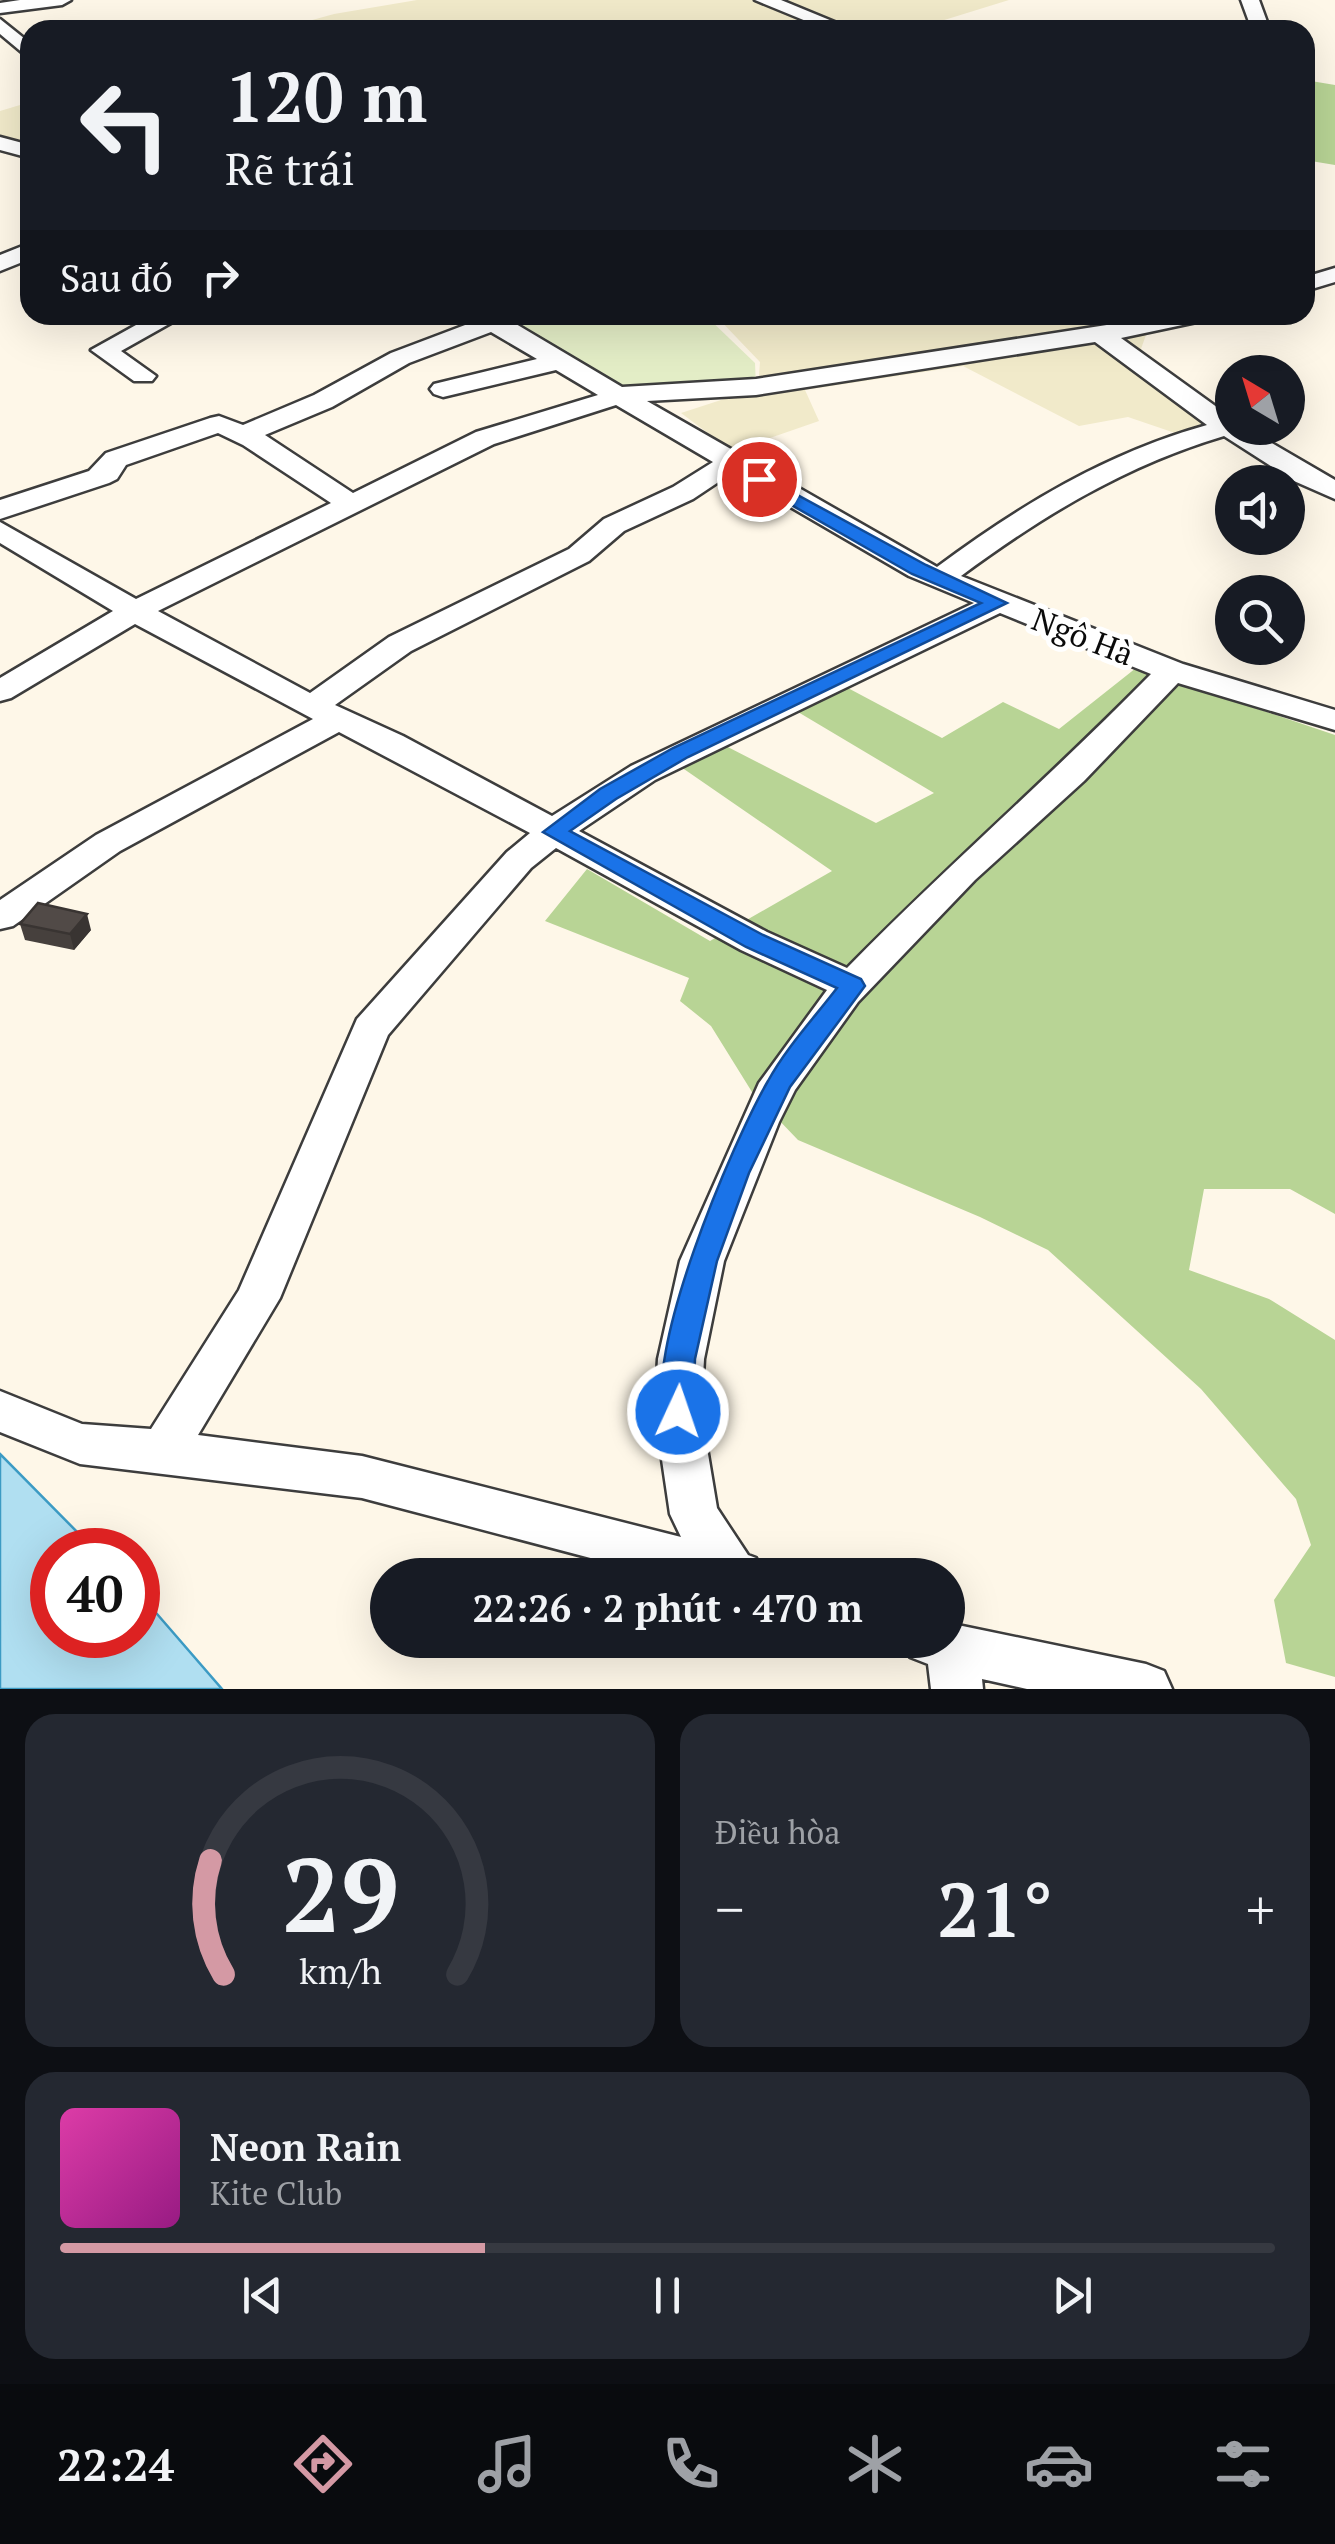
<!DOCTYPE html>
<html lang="vi">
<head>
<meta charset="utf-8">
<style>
	body { margin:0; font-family:"PT Serif",serif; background:#242831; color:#f1f3f6; height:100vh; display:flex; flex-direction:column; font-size:38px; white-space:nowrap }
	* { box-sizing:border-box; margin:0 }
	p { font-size:32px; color:#9ea1a6 }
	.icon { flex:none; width:55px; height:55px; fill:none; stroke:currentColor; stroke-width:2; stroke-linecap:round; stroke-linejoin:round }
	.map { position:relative; height:1689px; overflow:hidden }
	.details { display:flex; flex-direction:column; gap:25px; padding:25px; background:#0d0f14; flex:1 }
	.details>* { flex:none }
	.banner { position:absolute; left:20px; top:20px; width:1295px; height:305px; border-radius:30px; box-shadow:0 10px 40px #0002; background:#171b24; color:#f1f3f6; overflow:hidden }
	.needle { width:65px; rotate:322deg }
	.tools { position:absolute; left:1215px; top:355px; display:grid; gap:20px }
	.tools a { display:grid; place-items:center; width:90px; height:90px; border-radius:50%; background:#171b24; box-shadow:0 10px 40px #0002; font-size:50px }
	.speed { position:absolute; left:30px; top:1528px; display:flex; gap:20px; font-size:50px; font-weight:700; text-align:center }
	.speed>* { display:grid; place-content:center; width:130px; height:130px; border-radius:50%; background:#171b24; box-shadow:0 10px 40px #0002; line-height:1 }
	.speed .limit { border:15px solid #d22; background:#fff; color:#111 }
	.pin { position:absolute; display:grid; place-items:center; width:85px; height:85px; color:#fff; margin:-42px; border:5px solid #fff; border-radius:50%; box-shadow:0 2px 10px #0007 }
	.me { position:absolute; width:110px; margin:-55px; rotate:3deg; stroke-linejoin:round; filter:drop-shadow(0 0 8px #0008) }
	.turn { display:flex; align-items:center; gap:35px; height:210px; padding:0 40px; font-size:45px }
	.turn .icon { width:130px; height:130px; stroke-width:2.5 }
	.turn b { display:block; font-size:70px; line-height:85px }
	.then { display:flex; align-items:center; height:95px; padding:0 40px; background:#0003; gap:20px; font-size:38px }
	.big { font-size:75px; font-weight:700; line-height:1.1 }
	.details .tile { flex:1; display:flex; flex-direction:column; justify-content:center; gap:15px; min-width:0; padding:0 35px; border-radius:30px; background:#242831 }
	.details .dial { align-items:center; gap:0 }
	.dial svg { height:260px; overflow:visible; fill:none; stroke:#363941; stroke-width:7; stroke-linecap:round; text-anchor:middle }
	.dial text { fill:#f1f3f6; stroke:none }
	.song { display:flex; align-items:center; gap:30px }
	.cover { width:120px; height:120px; border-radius:15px; background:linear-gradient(135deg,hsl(320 70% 55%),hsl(310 70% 35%)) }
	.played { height:10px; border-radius:5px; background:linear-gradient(90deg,#d499a4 35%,#363941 35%) }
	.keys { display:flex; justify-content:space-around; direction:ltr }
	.heat { display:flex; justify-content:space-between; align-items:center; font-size:55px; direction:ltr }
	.details .tiles { flex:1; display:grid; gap:25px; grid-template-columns:1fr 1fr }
	.tile:last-child { grid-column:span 2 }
	.trip { position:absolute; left:370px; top:1558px; width:595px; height:100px; border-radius:50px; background:#171b24; box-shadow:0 10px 40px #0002; font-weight:700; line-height:100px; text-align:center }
	.tab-bar { display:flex; height:160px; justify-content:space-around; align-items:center; background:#090b0e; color:#9ea1a6 }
	.tab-bar .icon { width:70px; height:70px }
	.tab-bar .on { color:#d499a4 }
	.tab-bar b { font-size:45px; color:#f1f3f6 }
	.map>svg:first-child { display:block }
	.farmland { fill:#f1eaca }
	.forest { fill:#b8d495 }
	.pitch { fill:#e3edc6 }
	.water { fill:#b0dff1; stroke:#3c9bc4; stroke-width:2.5 }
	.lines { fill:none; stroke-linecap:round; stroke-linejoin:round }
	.minor-casing { stroke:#3d3d3d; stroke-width:5 }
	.minor { fill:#fff; fill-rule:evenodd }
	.wall { fill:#46403d }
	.shaded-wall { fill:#393432 }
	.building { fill:#514a47; stroke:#393432; stroke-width:2.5 }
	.route { fill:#1a73e8; stroke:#114b97; stroke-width:2.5 }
	.labels { text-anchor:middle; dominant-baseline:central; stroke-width:10; stroke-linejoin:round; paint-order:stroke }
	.street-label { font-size:32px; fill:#0a0a0a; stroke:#fff }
</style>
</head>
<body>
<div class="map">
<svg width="1335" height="1689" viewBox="0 0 1335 1689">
	<rect width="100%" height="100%" fill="#fef7e8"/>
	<path class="farmland" d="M417 0H1009L912 30H276L334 14Z
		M30 102V147L0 138V111Z
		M715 315H1153L1141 349 1212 425 1175 433 1128 417 1079 426 963 366 805 390 819 421 732 451 681 413 758 388 760 362Z"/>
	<path class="forest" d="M1305 80 1335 85V165L1305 160Z
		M1136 668 1335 735V1214L1290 1189H1204L1189 1270 1269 1299 1335 1340V1677L1286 1663 1274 1600 1311 1545 1296 1499 1201 1389 1048 1250 980 1217 798 1140 752 1092 711 1026 680 1001 689 978 545 921 587 869 710 941 832 871 681 767 720 743 876 823 934 793 798 712 846 687 942 738 1003 702 1059 729Z"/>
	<path class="pitch" d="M479 315H705L755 363 756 387 623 395Z"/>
	<path class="water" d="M0 1454 95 1550H52V1635H138V1592L222 1689H0Z"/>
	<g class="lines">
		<defs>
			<path id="minor" d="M20 0H71L62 5 0 13V3Z
				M755 0H781L854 30H828Z
				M1241 0H1259L1270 30H1252Z
				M0 19 30 43V59L0 34Z
				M0 137 30 145V158L0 150Z
				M30 243V259L0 271V255Z
				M1335 268V282L1305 291V277Z
				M154 315H185L121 351 156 376 152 381H134L91 350Z
				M467 315 504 317 622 387 756 379 1152 318 1153 315H1209L1206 320 1121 338 1232 418V428H1246L1335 480V499L1294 481 1224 436C1126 465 1042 516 961 576L1183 664 1335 710V730L1178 683 1084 781 975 880 858 1002 795 1090 779 1122 724 1261 704 1359 701 1412 717 1508 748 1555 756 1558 762 1575H655L362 1498 80 1464 0 1432V1391L82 1424 151 1429 239 1290 357 1019 507 852 530 833 339 732 120 851 13 926 0 929V900L96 835 313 719 135 624 11 698 0 701V678L113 611 0 543V522L136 599 331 503 243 445 218 433 126 465 117 479 109 483 0 519V500L89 471 106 453 210 418 219 416 243 425 314 395 391 353 473 322ZM491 332 537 359 434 384 430 389 434 394 443 397 556 370 598 395 476 432 353 493 265 435 332 407 409 363ZM1095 342 1207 425C1107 453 1020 505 937 567L647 401 756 395ZM616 405 713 462 673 487 604 519 569 549 389 637 310 693 158 611 494 444ZM732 473 909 576 974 603 631 766 552 816 403 736 335 705 411 651 589 561 624 531 693 499ZM1000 613 1151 674C1052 775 946 867 847 968L767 932 579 831 655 780ZM556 848 741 950 827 990 759 1083 680 1261 658 1359 655 1412 670 1514 681 1537 362 1456 198 1435 280 1298 388 1035 531 868Z
				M948 1623 1146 1664 1164 1671 1172 1689H1027L982 1679 983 1689H931L928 1664 910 1657 902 1640H948Z"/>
		</defs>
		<use href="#minor" class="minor-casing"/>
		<use href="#minor" class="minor"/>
	</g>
	<path class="wall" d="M20 924 91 930 74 950 25 940Z"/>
	<path class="shaded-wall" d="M87 914 91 930 74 950 70 934Z"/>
	<path class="building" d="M38 903 87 914 70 934 20 924Z"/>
	<path class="route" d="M759 474 926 565 1007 603 688 757 616 799 570 831 763 935 861 979 865 986 790 1087 749 1173 717 1261 695 1359 693 1412 688 1421 678 1425 667 1421C638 1362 734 1139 768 1081 786 1048 814 1018 837 988L746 947 543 832 600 789 673 748 981 603 912 574 753 483V475Z"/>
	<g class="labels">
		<g class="street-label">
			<text transform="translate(1083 636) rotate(21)">Ngô Hà</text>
		</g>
	</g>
</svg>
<div class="tools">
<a><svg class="needle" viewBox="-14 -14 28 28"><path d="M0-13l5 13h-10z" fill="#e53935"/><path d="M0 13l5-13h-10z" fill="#9ea1a6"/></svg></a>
<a><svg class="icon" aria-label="sound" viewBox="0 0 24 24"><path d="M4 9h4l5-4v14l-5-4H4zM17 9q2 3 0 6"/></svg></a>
<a><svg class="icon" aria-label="search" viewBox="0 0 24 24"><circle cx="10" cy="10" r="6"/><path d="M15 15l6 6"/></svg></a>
</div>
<div class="speed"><div class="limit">40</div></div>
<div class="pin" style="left:759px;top:479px;background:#d93025"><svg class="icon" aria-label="arrive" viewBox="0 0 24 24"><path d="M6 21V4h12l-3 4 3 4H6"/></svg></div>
<svg class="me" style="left:678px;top:1412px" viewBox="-20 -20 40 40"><circle r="17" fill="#1a73e8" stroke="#fff" stroke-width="3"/><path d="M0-11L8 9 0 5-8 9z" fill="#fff"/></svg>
<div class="trip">22:26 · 2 phút · 470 m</div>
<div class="banner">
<div class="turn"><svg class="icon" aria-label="left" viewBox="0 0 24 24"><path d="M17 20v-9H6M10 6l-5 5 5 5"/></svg><div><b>120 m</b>Rẽ trái</div></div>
<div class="then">Sau đó<svg class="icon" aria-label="right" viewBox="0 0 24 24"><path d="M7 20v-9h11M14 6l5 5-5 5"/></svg></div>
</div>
</div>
<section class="details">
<div class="tiles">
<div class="tile dial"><svg viewBox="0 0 100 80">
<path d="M14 69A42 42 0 1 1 86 69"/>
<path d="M14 69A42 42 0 0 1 10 34" stroke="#d499a4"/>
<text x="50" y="56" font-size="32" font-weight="700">29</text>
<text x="50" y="72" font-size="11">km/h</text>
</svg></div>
<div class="tile"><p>Điều hòa</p>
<div class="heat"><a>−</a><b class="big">21°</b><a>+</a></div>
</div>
<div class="tile">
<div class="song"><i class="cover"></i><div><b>Neon Rain</b><p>Kite Club</p></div></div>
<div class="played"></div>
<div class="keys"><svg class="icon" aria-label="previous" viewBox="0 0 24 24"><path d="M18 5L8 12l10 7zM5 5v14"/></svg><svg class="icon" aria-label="pause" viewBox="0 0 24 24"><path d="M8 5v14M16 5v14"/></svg><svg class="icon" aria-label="next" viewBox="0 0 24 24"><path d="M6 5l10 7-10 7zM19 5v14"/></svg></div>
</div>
</div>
</section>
<nav class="tab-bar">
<b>22:24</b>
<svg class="icon on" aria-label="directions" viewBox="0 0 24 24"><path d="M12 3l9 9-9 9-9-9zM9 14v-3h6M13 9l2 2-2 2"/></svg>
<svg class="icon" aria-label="music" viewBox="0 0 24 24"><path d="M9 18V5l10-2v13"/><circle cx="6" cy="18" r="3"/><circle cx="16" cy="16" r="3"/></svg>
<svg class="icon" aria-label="phone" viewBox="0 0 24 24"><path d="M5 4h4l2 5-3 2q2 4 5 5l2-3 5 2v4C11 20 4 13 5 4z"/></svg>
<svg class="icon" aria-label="climate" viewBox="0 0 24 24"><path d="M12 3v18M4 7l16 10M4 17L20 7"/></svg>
<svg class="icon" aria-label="car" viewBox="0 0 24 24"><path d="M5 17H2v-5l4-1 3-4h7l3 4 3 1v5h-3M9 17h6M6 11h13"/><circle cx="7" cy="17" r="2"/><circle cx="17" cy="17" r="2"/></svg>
<svg class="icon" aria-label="filters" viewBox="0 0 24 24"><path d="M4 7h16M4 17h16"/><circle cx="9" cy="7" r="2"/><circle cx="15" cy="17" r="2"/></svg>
</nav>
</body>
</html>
